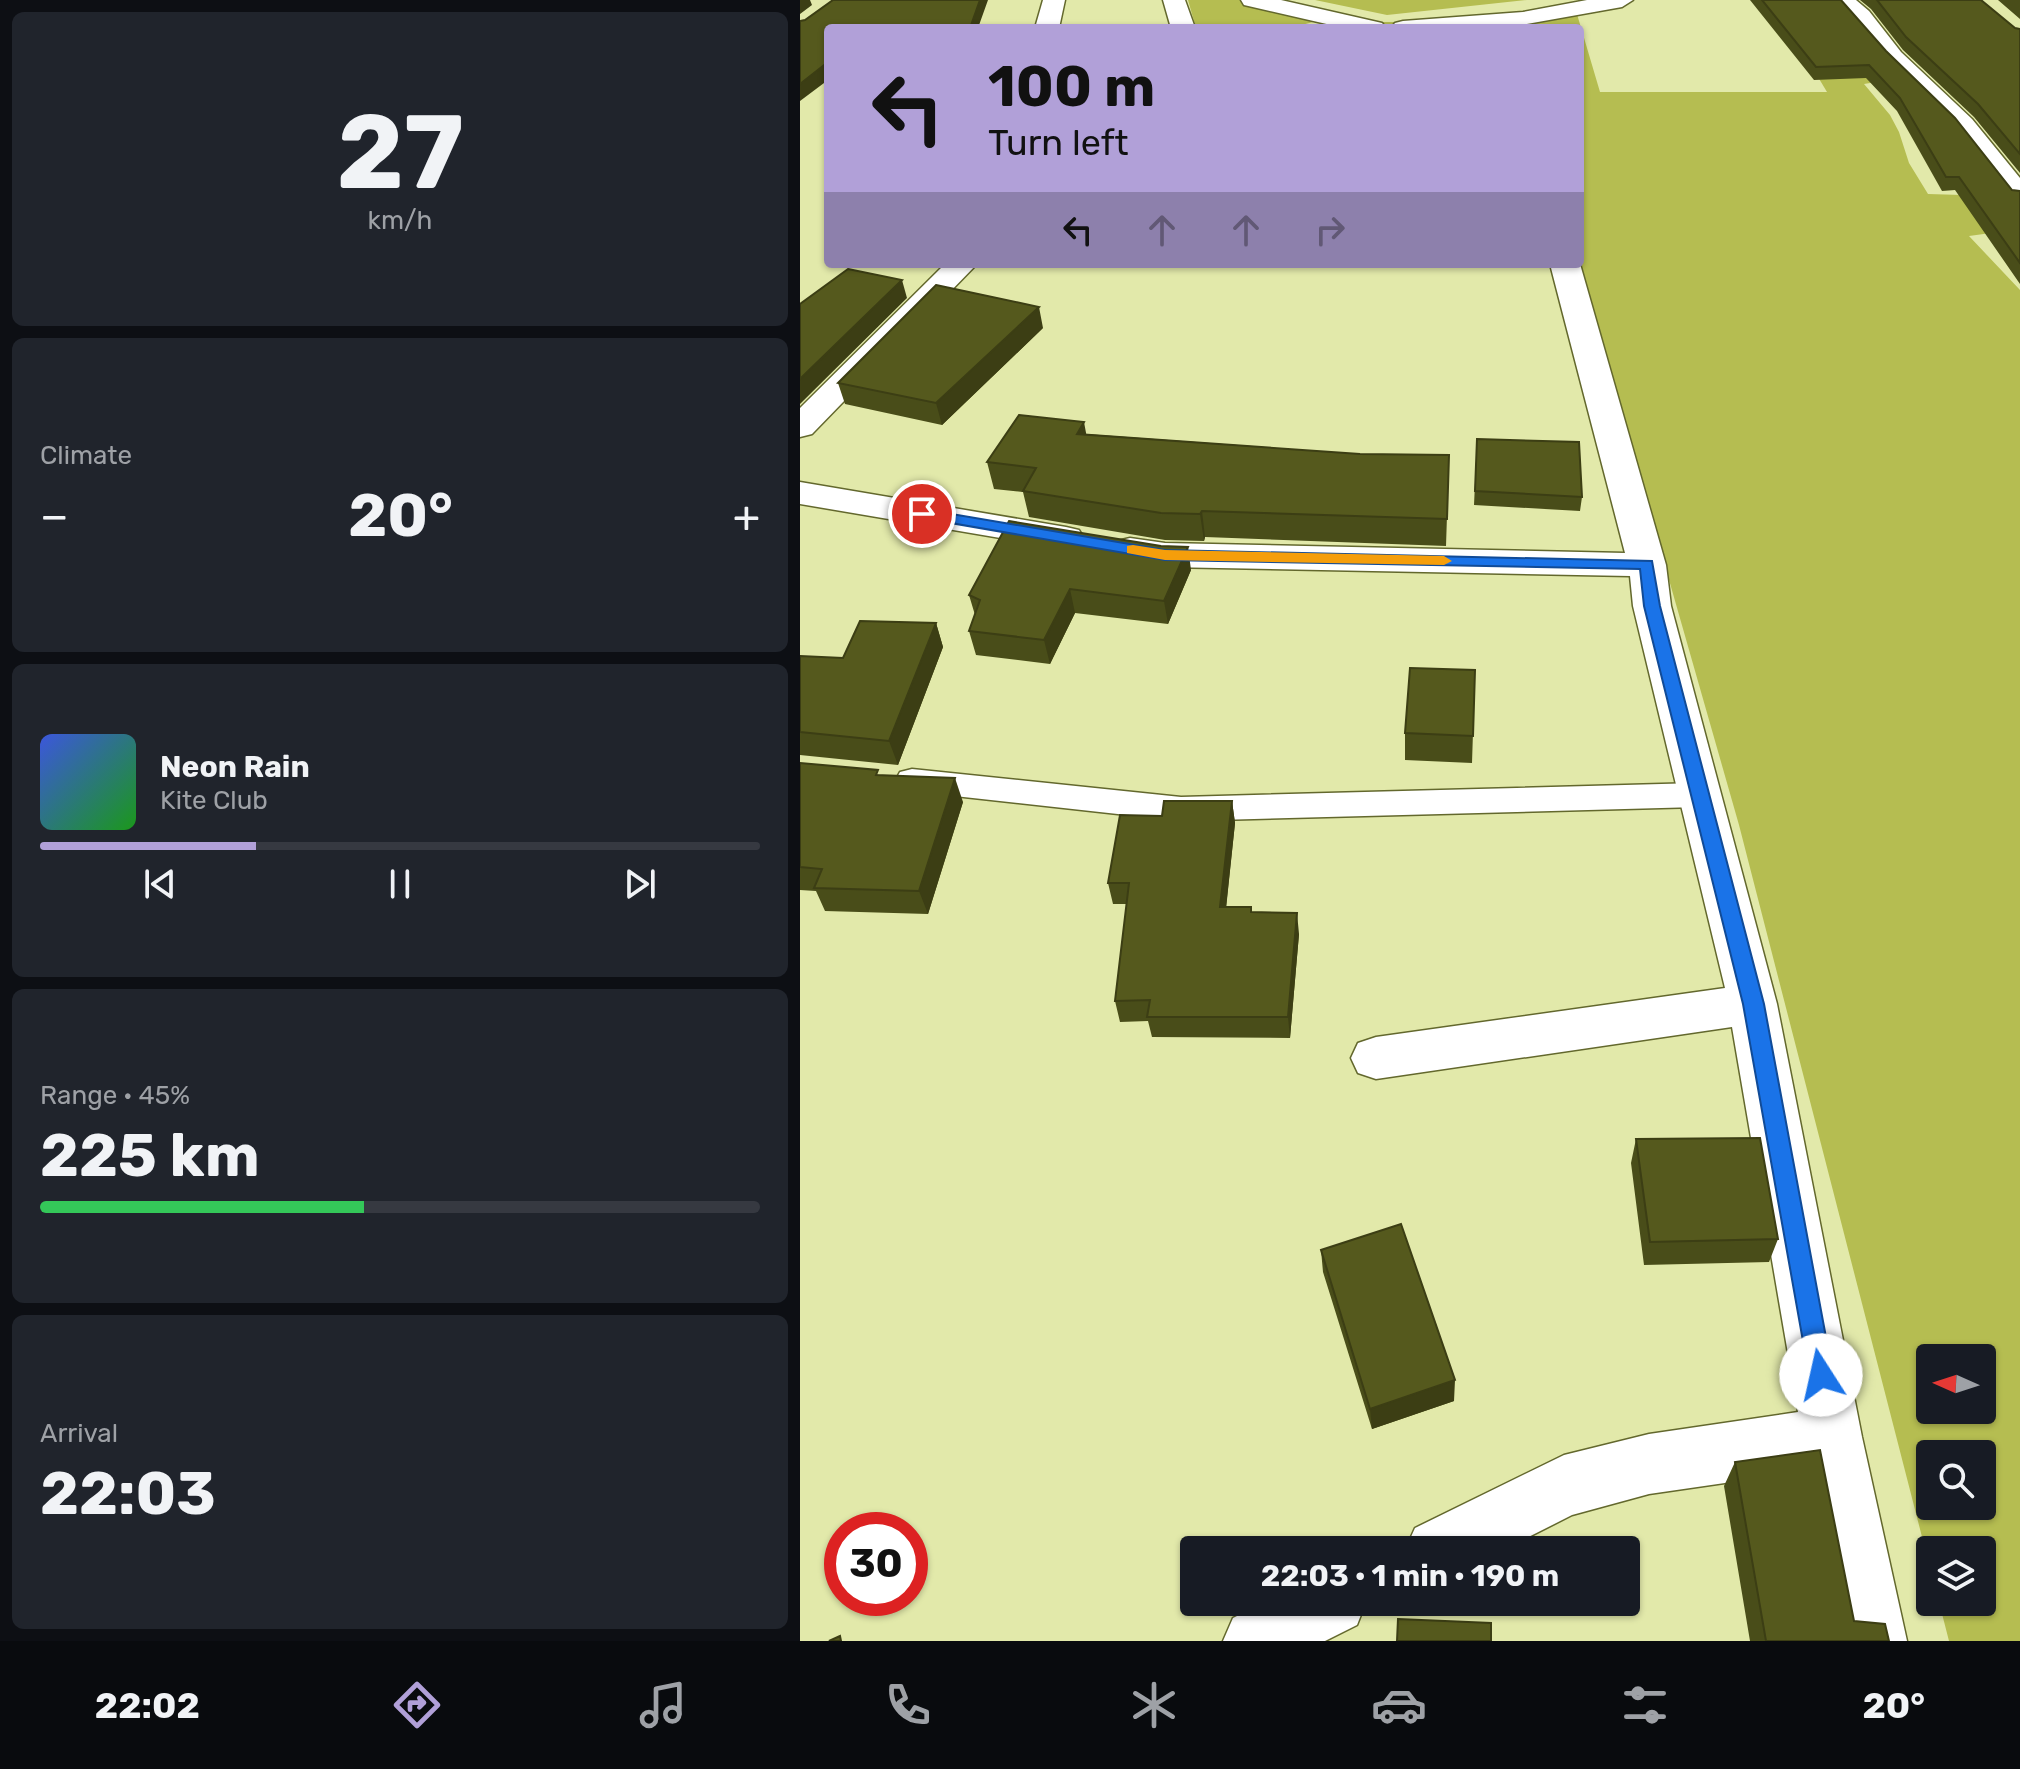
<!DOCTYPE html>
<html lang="en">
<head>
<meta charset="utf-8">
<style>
	body { margin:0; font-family:Rubik,sans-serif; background:#20242c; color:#f1f3f6; height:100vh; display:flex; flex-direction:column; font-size:30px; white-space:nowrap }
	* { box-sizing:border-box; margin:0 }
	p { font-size:26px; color:#9ea1a6 }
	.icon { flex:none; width:44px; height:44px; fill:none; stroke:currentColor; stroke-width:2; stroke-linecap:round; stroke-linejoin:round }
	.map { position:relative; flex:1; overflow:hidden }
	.panel { display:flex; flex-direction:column; gap:12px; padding:12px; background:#0d0f14; width:800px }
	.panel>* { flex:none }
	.banner { position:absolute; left:24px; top:24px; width:760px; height:244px; border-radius:8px; box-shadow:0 2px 6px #0004; background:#b1a0d8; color:#111; overflow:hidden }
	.needle { width:52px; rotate:273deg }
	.tools { position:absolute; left:1116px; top:1344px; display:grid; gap:16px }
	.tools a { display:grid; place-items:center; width:80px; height:80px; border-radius:8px; background:#171b24; box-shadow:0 2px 6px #0004; font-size:40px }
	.speed { position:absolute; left:24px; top:1512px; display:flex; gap:16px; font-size:40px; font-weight:700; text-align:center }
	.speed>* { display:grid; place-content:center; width:104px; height:104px; border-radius:50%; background:#171b24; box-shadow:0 2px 6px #0004; line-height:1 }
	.speed .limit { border:12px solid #d22; background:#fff; color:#111 }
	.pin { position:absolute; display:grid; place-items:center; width:68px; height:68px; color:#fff; margin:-34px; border:4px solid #fff; border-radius:50%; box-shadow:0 2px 8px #0007 }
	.me { position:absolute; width:88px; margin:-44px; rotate:350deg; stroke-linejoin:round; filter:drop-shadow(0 0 6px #0008) }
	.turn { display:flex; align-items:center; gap:28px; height:168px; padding:0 32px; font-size:36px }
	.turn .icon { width:104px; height:104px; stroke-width:2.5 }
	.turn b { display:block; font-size:56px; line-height:68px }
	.lanes { display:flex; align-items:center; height:76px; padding:0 32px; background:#0003; justify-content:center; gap:40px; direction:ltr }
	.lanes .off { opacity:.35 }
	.big { font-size:60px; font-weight:700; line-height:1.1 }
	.panel .widget { flex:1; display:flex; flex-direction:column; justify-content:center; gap:12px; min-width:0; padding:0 28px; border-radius:12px; background:#20242c }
	.panel .dial { align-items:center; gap:0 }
	.dial b { font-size:104px; line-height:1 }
	.song { display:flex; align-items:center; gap:24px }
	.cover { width:96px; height:96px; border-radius:12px; background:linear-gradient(135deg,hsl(230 70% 55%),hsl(120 70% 35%)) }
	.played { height:8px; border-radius:4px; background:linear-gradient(90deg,#b1a0d8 30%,#363941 30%) }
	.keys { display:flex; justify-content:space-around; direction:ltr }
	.heat { display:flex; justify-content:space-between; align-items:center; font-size:44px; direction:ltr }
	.charge { height:12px; border-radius:6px; background:linear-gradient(90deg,#34c759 45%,#363941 0) }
	.trip { position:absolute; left:380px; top:1536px; width:460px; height:80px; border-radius:8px; background:#171b24; box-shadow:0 2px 6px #0004; font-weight:700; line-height:80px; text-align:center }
	.tabs { display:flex; height:128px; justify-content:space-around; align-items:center; background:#090b0e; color:#9ea1a6 }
	.tabs .icon { width:56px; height:56px }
	.tabs .selected { color:#b1a0d8 }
	.tabs b { font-size:36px; color:#f1f3f6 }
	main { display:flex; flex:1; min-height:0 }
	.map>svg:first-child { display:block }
	.green { fill:#b5bd51; fill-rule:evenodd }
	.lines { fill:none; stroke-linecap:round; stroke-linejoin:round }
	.lane-casing { stroke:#63682d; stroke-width:3 }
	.street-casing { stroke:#63682d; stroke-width:3 }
	.lane { fill:#fff; fill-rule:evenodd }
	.street { fill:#fff; fill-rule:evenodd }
	.wall { fill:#494d19 }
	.shaded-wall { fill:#3c3e14 }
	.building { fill:#55591d; stroke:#3c3e14; stroke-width:2 }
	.route { fill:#1a73e8; stroke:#114b97; stroke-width:2 }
	.slow { fill:#f59e0b }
</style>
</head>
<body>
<main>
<section class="panel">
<div class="widget dial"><b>27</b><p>km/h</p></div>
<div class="widget"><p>Climate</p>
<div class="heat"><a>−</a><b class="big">20°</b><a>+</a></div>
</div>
<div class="widget">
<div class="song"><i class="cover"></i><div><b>Neon Rain</b><p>Kite Club</p></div></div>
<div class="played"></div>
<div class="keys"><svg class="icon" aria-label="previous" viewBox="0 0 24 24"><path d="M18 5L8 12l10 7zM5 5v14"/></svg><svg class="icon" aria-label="pause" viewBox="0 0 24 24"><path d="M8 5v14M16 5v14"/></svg><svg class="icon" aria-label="next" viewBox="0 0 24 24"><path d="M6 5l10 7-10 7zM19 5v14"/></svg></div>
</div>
<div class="widget"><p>Range · 45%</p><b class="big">225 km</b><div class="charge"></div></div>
<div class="widget"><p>Arrival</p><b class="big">22:03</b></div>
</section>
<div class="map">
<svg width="1220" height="1641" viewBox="0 0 1220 1641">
	<rect width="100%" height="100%" fill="#e2e9aa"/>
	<path class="green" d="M388 0H482L540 15 490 28H396Z
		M515 0H727L587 15Z
		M774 4 800 92H1027L1015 72 1088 80 1064 84 1090 115 1099 132 1109 163 1128 194 1196 196 1220 229 1169 236 1220 290V1641H1149L1139 1602H1182V1550H1130V1568L939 825 780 268V28H515L545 22H643ZM1130 1358H1182V1410H1130ZM1130 1454H1182V1506H1130Z"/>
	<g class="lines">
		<defs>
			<path id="lane" d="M112 769 381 797 898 783 910 786 915 795 910 804 898 807 381 821 100 790 95 781 100 772Z"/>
			<path id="street" d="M243 0H265L259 28H235Z
				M363 0H385L395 28H371Z
				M441 0H481L582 23 586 28H544L444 5Z
				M787 0H833L822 7 704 28H591L595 23 603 21 723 12Z
				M1031 0H1056L1069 11 1101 52 1172 119 1220 178V204L1210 202 1154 129 1085 62 1053 21Z
				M145 264H177L12 434 0 437V408Z
				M750 264H780L866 565 871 606 977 1004 1062 1437 1107 1641H1041L1008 1471 849 1494 772 1515 703 1550H605L615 1528 764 1455 849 1434 998 1412 932 1027 576 1079 558 1073 551 1058 558 1043 576 1037 925 988 833 606 830 576 365 567 317 557 312 549 317 541 330 538 365 543 825 553Z
				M0 482 266 527 279 530 284 538 279 546 266 549 0 504Z
				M465 1602H566L557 1625 525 1641H423L433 1618Z"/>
		</defs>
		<use href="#lane" class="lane-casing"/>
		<use href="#street" class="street-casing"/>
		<use href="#lane" class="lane"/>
		<use href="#street" class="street"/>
	</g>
	<path class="wall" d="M950 0H1041L1086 51 1212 190 1220 191V284L1155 190 1142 191 1097 111 1066 78 1014 80Z
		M1060 0H1181L1215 28 1220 29V173L1174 117 1103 50 1071 9Z
		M1198 0H1220V19Z
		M243 328 142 425 45 404 38 383Z
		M286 434 560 454 649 455 646 546 405 537 404 541 365 540 229 517 223 492 194 489 187 462Z
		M677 439 782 497 780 511 674 505Z
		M391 570 368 624 275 613 250 664 176 655 169 631 175 615 169 595Z
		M136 623 143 647 98 765 0 755V656L43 658Z
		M675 670 672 763 605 760V733Z
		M0 763 80 775 163 802 128 914 25 911 16 891 0 890Z
		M432 801 435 823 426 907H451L452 912 499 934 490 1038 352 1037 348 1021 320 1022 315 1001 327 904H313L308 883 362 816Z
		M836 1139 978 1239 969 1262 844 1265 831 1163Z
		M521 1250 654 1401 572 1429 523 1272Z
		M935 1462 1054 1621 1089 1641H950L924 1486Z"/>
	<path class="shaded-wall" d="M0 0H10L12 5 0 14Z
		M180 0H188L178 28H170Z
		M28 62V80L0 101V84Z
		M102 280 107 298 0 404V379Z
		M239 307 243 328 142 425 136 403Z
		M284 422 289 449 277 434Z
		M402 511 405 537 404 541 400 514Z
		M388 547 391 570 368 624 364 601Z
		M270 589 275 613 250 664 244 640Z
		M136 623 143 647 98 765 89 741Z
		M155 778 163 802 128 914 119 891Z
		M432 801 435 823 424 928 420 907Z
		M497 913 499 934 490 1038 488 1017Z
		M655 1380 654 1401 572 1429 570 1409Z"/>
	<path class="building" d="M33 0H180L170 28H28V62L0 84V21L5 20Z
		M962 0H1041L1086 51 1155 118 1212 190 1220 191V263L1159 177H1146L1100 98 1069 65 1016 67Z
		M1077 0H1181L1215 28 1220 29V154L1178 104 1106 37Z
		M48 269 102 280 0 379V304Z
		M136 285 239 307 136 403 38 383Z
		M219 415 284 422 277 434 560 454 649 455 647 519 402 511 400 514 361 513 223 491 236 468 187 462Z
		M677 439 779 442 782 497 675 491Z
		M209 521 361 546 388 547 364 601 270 589 244 640 169 631 180 600 169 595Z
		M60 621 136 623 89 741 0 732V656L43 658Z
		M610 668 675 670 673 736 605 733Z
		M0 763 78 770 76 775 155 778 119 891 14 888 22 869 0 867Z
		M364 801H432L420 907H451V912L497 913 488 1017H347L350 1000 315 1001 329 883H308L320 815 362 816Z
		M960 1138 978 1239 850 1242 836 1139Z
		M601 1224 655 1380 570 1409 521 1250Z
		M1020 1450 1054 1621 1085 1624 1089 1641H966L935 1462Z
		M598 1619 691 1623V1641H597Z
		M40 1636 41 1641H29Z"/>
	<path class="route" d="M122 509 365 550 852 561 860 606 964 1004 1033 1375 1029 1384 1021 1387 1012 1384 1009 1375 943 1004 844 606 840 569 365 560 116 517 114 514Z"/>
	<path class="slow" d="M333 545 365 550 644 556 652 561 644 565 365 560 327 553V546Z"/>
</svg>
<div class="tools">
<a><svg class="needle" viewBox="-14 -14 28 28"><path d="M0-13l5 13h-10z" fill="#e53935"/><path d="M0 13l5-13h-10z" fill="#9ea1a6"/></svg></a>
<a><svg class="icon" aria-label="search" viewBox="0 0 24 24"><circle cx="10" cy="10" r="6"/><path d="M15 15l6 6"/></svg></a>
<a><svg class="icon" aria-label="layers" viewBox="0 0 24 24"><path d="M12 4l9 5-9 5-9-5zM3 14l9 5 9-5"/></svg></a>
</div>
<div class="speed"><div class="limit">30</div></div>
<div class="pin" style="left:122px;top:514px;background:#d93025"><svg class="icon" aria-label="arrive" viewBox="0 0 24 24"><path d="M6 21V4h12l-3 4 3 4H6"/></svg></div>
<svg class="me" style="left:1021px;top:1375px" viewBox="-20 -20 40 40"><circle r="19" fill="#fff"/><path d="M0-13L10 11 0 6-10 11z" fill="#1a73e8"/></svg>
<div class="trip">22:03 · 1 min · 190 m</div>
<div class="banner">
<div class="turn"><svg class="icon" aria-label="left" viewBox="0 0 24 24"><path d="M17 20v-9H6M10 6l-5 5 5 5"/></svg><div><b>100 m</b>Turn left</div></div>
<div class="lanes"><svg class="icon" aria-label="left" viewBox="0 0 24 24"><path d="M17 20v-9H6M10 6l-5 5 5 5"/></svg><svg class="icon off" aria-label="ahead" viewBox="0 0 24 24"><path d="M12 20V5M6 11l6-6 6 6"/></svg><svg class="icon off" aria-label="ahead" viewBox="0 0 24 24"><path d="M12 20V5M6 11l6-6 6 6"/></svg><svg class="icon off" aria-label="right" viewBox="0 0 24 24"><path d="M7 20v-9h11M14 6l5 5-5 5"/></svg></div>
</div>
</div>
</main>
<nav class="tabs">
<b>22:02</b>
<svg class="icon selected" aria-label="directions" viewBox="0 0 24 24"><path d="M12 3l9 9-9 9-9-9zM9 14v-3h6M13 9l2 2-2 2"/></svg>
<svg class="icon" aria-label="music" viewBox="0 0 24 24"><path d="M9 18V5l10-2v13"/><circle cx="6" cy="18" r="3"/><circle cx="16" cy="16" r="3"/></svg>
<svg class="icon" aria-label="phone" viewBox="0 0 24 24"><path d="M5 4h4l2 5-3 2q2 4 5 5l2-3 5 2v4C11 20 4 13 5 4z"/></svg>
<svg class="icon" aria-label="climate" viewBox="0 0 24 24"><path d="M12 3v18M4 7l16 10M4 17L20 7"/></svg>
<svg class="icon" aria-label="car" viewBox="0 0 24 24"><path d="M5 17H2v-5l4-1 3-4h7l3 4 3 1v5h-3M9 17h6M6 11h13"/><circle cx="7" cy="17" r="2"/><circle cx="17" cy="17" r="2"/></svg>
<svg class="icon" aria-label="filters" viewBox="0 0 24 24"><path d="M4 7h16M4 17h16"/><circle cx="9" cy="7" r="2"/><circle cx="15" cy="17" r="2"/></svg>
<b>20°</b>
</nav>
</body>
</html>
